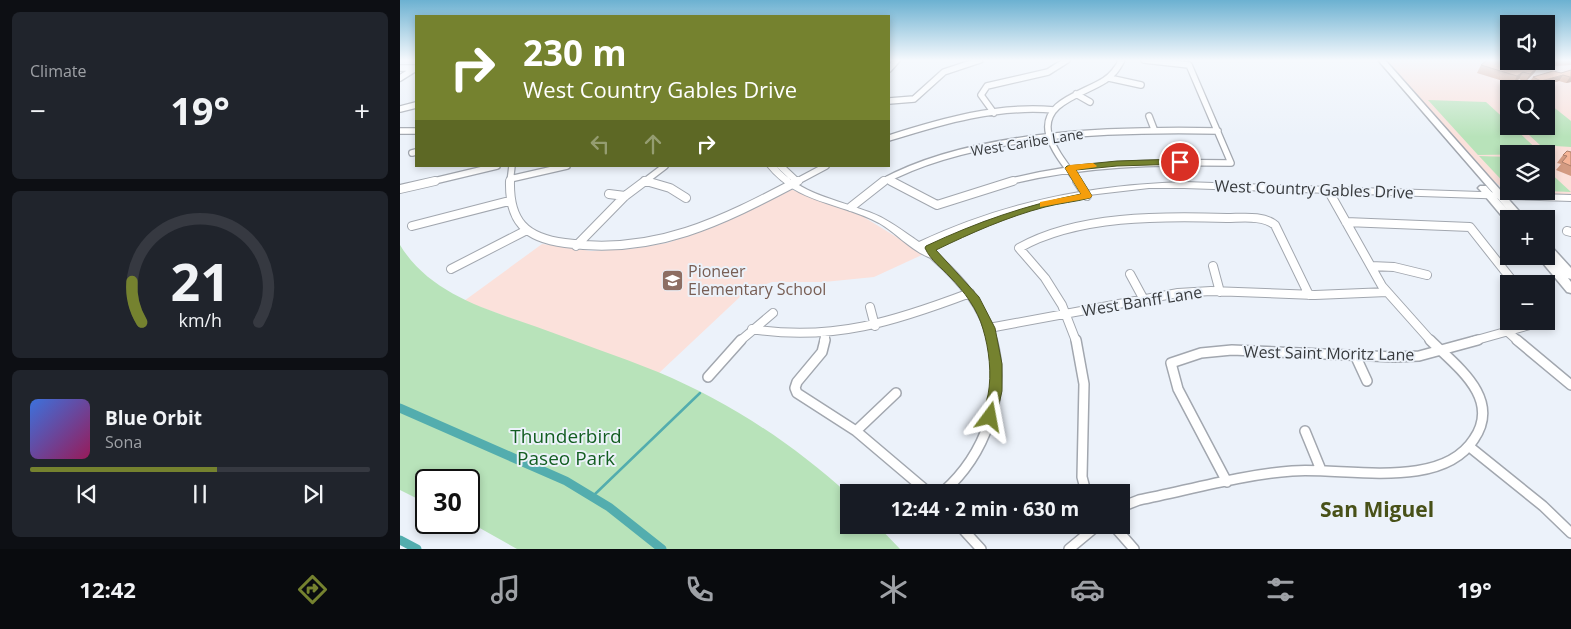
<!DOCTYPE html>
<html lang="en">
<head>
<meta charset="utf-8">
<style>
	body { margin:0; font-family:"Open Sans",sans-serif; background:#20242c; color:#f1f3f6; height:100vh; display:flex; flex-direction:column; font-size:19px; white-space:nowrap }
	* { box-sizing:border-box; margin:0 }
	p { font-size:16px; color:#9ea1a6 }
	.icon { flex:none; width:28px; height:28px; fill:none; stroke:currentColor; stroke-width:2; stroke-linecap:round; stroke-linejoin:round }
	.map { position:relative; flex:1; overflow:hidden }
	.panel { display:flex; flex-direction:column; gap:12px; padding:12px; background:#0d0f14; width:400px }
	.panel>* { flex:none }
	.hud { position:absolute; left:15px; top:15px; width:475px; height:152px; border-radius:0px; box-shadow:0 2px 8px #0003; background:#75822f; color:#fff; overflow:hidden }
	.controls { position:absolute; left:1100px; top:15px; display:grid; gap:10px }
	.controls a { display:grid; place-items:center; width:55px; height:55px; border-radius:0px; background:#171b24; box-shadow:0 2px 8px #0003; font-size:25px }
	.speed { position:absolute; left:15px; top:469px; display:flex; gap:10px; font-size:25px; font-weight:700; text-align:center }
	.speed>* { display:grid; place-content:center; width:65px; height:65px; border-radius:50%; background:#171b24; box-shadow:0 2px 8px #0003; line-height:1 }
	.speed .limit { border:2px solid #111; border-radius:8px; background:#fff; color:#111 }
	.pin { position:absolute; display:grid; place-items:center; width:42px; height:42px; color:#fff; margin:-21px; border:2px solid #fff; border-radius:50%; box-shadow:0 1px 5px #0007 }
	.me { position:absolute; width:55px; margin:-28px; rotate:13deg; stroke-linejoin:round; filter:drop-shadow(0 0 4px #0008) }
	.turn { display:flex; align-items:center; gap:18px; height:105px; padding:0 25px; font-size:22px }
	.turn .icon { width:65px; height:65px; stroke-width:2.5 }
	.turn b { display:block; font-size:35px; line-height:42px }
	.lanes { display:flex; align-items:center; height:48px; padding:0 25px; background:#0003; justify-content:center; gap:25px; direction:ltr }
	.lanes .off { opacity:.35 }
	.big { font-size:38px; font-weight:700; line-height:1.1 }
	.panel .tile { flex:1; display:flex; flex-direction:column; justify-content:center; gap:8px; min-width:0; padding:0 18px; border-radius:8px; background:#20242c }
	.panel .dial { align-items:center; gap:0 }
	.dial svg { height:130px; overflow:visible; fill:none; stroke:#363941; stroke-width:7; stroke-linecap:round; text-anchor:middle }
	.dial text { fill:#f1f3f6; stroke:none }
	.song { display:flex; align-items:center; gap:15px }
	.cover { width:60px; height:60px; border-radius:8px; background:linear-gradient(135deg,hsl(220 70% 55%),hsl(330 70% 35%)) }
	.played { height:5px; border-radius:2px; background:linear-gradient(90deg,#75822f 55%,#363941 55%) }
	.keys { display:flex; justify-content:space-around; direction:ltr }
	.heat { display:flex; justify-content:space-between; align-items:center; font-size:28px; direction:ltr }
	.trip { position:absolute; left:440px; top:484px; width:290px; height:50px; border-radius:0px; background:#171b24; box-shadow:0 2px 8px #0003; font-weight:700; line-height:50px; text-align:center }
	.tabs { display:flex; height:80px; justify-content:space-around; align-items:center; background:#090b0e; color:#9ea1a6 }
	.tabs .icon { width:35px; height:35px }
	.tabs .active { color:#75822f }
	.tabs b { font-size:22px; color:#f1f3f6 }
	main { display:flex; flex:1; min-height:0 }
	.map>svg:first-child { display:block }
	.education { fill:#fbe1db; fill-rule:evenodd }
	.green { fill:#b8e3ba }
	.lines { fill:none; stroke-linecap:round; stroke-linejoin:round }
	.stream { stroke:#53adae; stroke-width:2.5 }
	.canal { stroke:#53adae; stroke-width:9 }
	.minor-far2-casing { stroke:#a2a7af; stroke-width:8 }
	.minor-far1-casing { stroke:#a2a7af; stroke-width:10 }
	.minor-casing { stroke:#a2a7af; stroke-width:12 }
	.tertiary-casing { stroke:#a2a7af; stroke-width:2 }
	.secondary-casing { stroke:#a2a7af; stroke-width:3 }
	.minor-far2 { stroke:#fff; stroke-width:5.5 }
	.minor-far1 { stroke:#fff; stroke-width:8 }
	.minor { stroke:#fff; stroke-width:9 }
	.tertiary { fill:#fff; fill-rule:evenodd }
	.secondary { fill:#fff; fill-rule:evenodd }
	.wall { fill:#d39b82 }
	.shaded-wall { fill:#ac7e6a }
	.building { fill:#f5b497; stroke:#ac7e6a }
	.route { fill:#75822f; stroke:#4c541f }
	.slow { fill:#f59e0b }
	.labels { text-anchor:middle; dominant-baseline:central; stroke-width:4; stroke-linejoin:round; paint-order:stroke }
	.far-street-label { font-size:14px; fill:#373a3d; stroke:#ecf2fa }
	.street-label { font-size:16px; fill:#373a3d; stroke:#ecf2fa }
	.education-label { font-size:16px; fill:#785e54; stroke:#ecf2fa; text-anchor:start }
	.near-park-label { font-size:19px; fill:#145e22; stroke:#ecf2fa }
	.near-neighbourhood-label { font-size:21px; font-weight:bold; fill:#485118; stroke:#ecf2fa }
</style>
</head>
<body>
<main>
<section class="panel">
<div class="tile"><p>Climate</p>
<div class="heat"><a>−</a><b class="big">19°</b><a>+</a></div>
</div>
<div class="tile dial"><svg viewBox="0 0 100 80">
<path d="M14 69A42 42 0 1 1 86 69"/>
<path d="M14 69A42 42 0 0 1 8 44" stroke="#75822f"/>
<text x="50" y="56" font-size="32" font-weight="700">21</text>
<text x="50" y="72" font-size="11">km/h</text>
</svg></div>
<div class="tile">
<div class="song"><i class="cover"></i><div><b>Blue Orbit</b><p>Sona</p></div></div>
<div class="played"></div>
<div class="keys"><svg class="icon" aria-label="previous" viewBox="0 0 24 24"><path d="M18 5L8 12l10 7zM5 5v14"/></svg><svg class="icon" aria-label="pause" viewBox="0 0 24 24"><path d="M8 5v14M16 5v14"/></svg><svg class="icon" aria-label="next" viewBox="0 0 24 24"><path d="M6 5l10 7-10 7zM19 5v14"/></svg></div>
</div>
</section>
<div class="map">
<svg width="1171" height="549" viewBox="0 0 1171 549">
	<rect width="100%" height="100%" fill="#ecf2fa"/>
	<path class="education" d="M986 60H1171V196L1113 193 1103 189 1084 172ZM1109 89H1146V126H1109ZM1109 154H1146V191H1109Z
		M390 189 454 211 524 254 474 277 424 282H372L350 290 342 295 259 373 64 301 142 244 191 251 230 249 267 243 319 225Z"/>
	<path class="green" d="M1028 100 1086 102 1109 123V126H1112L1142 154 1078 155Z
		M1146 101 1171 121V147L1140 145 1119 126H1146Z
		M1079 156 1109 157V188Z
		M1146 169 1171 192 1145 191Z
		M0 245C30 294 86 309 137 327 177 342 218 356 258 372 329 402 392 443 449 495V525H477L500 549H117L69 522V480H26V503L0 490Z"/>
	<g class="lines">
		<path class="stream" d="M193 496 300 393"/>
		<path class="canal" d="M0 408 166 481 209 507 262 549
			M0 540 17 549"/>
		<defs>
			<path id="minor-far2" d="M0 68H16
				M489 69 497 60
				M0 78 16 68
				M709 78 741 85
				M676 94 690 102
				M489 101 514 99 544 72 580 60
				M0 109 16 105
				M594 113 581 95 587 86 648 72 667 60
				M749 116 754 129
				M0 131H16
				M489 138C543 121 597 105 654 110
				M12 153 16 152
				M110 179 167 166
				M488 179 493 182
				M244 180 250 182
				M30 182 97 166
				M110 182 112 166
				M244 182 265 166
				M396 182 426 166
				M482 182C573 132 716 129 818 131
				M608 182C681 163 756 162 831 163L789 65 744 60
				M678 182C668 168 654 152 649 135 640 102 684 94 705 80 713 75 717 69 722 60"/>
			<path id="minor-far1" d="M110 181C109 221 125 238 165 243 254 256 322 221 398 181
				M246 181 270 188 286 198
				M491 181 537 205 613 181
				M677 181 687 196
				M0 189 35 181
				M928 190 982 286 1031 341
				M209 194 225 196
				M451 207 484 181
				M946 222 1070 227 1115 284
				M12 226 109 201
				M1167 231 1171 232
				M176 246 225 196 245 181
				M534 256C561 280 583 305 592 341
				M813 266 820 292
				M971 266 994 267 1027 275
				M51 269 127 230
				M730 274 743 298
				M470 307 475 326
				M589 328 778 293 811 291 915 295 987 292
				M352 329C432 342 496 321 570 293
				M1108 332 1118 341
				M340 341 373 313
				M424 341 426 333
				M676 341 662 305 645 278 619 248C677 215 762 216 827 218 842 218 863 215 875 225L909 295
				M1073 341 1144 321"/>
			<path id="minor" d="M425 340 422 352 397 382 395 388 397 393 456 431 528 492
				M676 340 684 384 682 477 686 492
				M1117 340 1171 385
				M955 355 967 381
				M308 377 341 340
				M456 431 496 393
				M905 431 921 470
				M1071 448 1143 506 1171 533
				M827 482 778 389 771 363 801 353 832 350 995 357 1019 356 1078 340
				M543 492C585 455 607 395 592 340
				M721 507 739 500C789 490 840 475 892 471 945 467 1041 491 1074 439 1102 398 1056 366 1030 340
				M559 525 581 549
				M713 525 734 549
				M669 549 698 525"/>
			<path id="tertiary" d="M367 166H376C400 194 435 199 469 212 488 219 503 231 519 242 605 202 689 185 784 182L1171 195V201L784 188H749L680 196 647 202 584 221 525 247 539 256 537 258 534 259C513 253 498 234 479 223 440 202 397 204 367 166Z
				M376 166H385L402 182 398 185 395 184Z"/>
			<path id="secondary" d="M978 60H985L1126 219 1114 217 1115 219H1109V222L1106 221 1080 190 1078 188 1080 186H1086L1107 209Z
				M1146 244 1150 245 1171 268V279L1168 278 1171 282V293L1167 292 1137 256H1146Z"/>
		</defs>
		<use href="#minor-far2" class="minor-far2-casing"/>
		<use href="#minor-far1" class="minor-far1-casing"/>
		<use href="#minor" class="minor-casing"/>
		<use href="#tertiary" class="tertiary-casing"/>
		<use href="#secondary" class="secondary-casing"/>
		<use href="#minor-far2" class="minor-far2"/>
		<use href="#minor-far1" class="minor-far1"/>
		<use href="#minor" class="minor"/>
		<use href="#tertiary" class="tertiary"/>
		<use href="#secondary" class="secondary"/>
	</g>
	<path class="wall" d="M1146 60H1171V65L1155 66 1152 70 1137 69 1134 73 1125 82 1119 79 1113 84 1077 73 1081 65 1129 63 1127 61H1146Z
		M1171 70V82L1166 83 1159 81 1137 87 1129 83 1133 77 1161 73Z
		M1171 152V176L1156 170 1161 164 1157 163 1163 155Z"/>
	<path class="shaded-wall" d="M1139 66 1134 73 1125 82 1130 74Z
		M1123 72 1119 79 1113 84 1117 76Z
		M1163 75 1159 81 1137 87 1141 81Z
		M1170 77H1171V82L1166 83Z"/>
	<path class="building" d="M1087 60 1123 61 1139 66 1130 74 1123 72 1117 76 1081 65Z
		M1146 60H1151L1157 63H1142L1140 61H1146Z
		M1171 70V77H1170L1163 75 1141 81 1133 77 1153 71 1161 73Z
		M1167 151 1171 152V166L1162 162 1167 156 1163 155Z"/>
	<linearGradient id="sky" x2="0" y2="1"><stop stop-color="#6cb1d1"/><stop offset="0.44" stop-color="#f6f9fd"/><stop offset="1" stop-color="#f6f9fd" stop-opacity="0"/></linearGradient>
	<rect width="1171" height="137" fill="url(#sky)"/>
	<path class="route" d="M780 159 783 160V164L717 166 676 170 692 196 690 198C675 202 660 203 645 207 607 217 571 233 536 250L579 297 595 328 602 364V391L595 421H585C581 413 586 403 588 395 592 374 589 349 583 329 578 310 564 291 550 277 541 267 531 261 525 248L526 246C577 222 626 205 681 194L665 168 667 166 717 161Z"/>
	<path class="slow" d="M693 163 697 166 696 167 676 170 692 196 690 198 640 207V202L681 194 665 168 670 165Z"/>
	<defs>
		<symbol id="school-square" viewBox="-11 -11 22 22"><rect x="-9" y="-9" width="18" height="18" rx="4" fill="#8d6e63" stroke="#ecf2fa"/><path d="M0-5L7-2L0 1L-7-2ZM-4 1L0 2.5L4 1V4Q0 6-4 4Z" fill="#fff"/></symbol>
	</defs>
	<g fill-rule="evenodd">
		<use href="#school-square" x="260" y="268" width="25" height="25"/>
	</g>
	<g class="labels">
		<g class="far-street-label">
			<text transform="translate(627 142) rotate(-9)">West Caribe Lane</text>
		</g>
		<g class="street-label">
			<text transform="translate(914 189) rotate(2)">West Country Gables Drive</text>
			<text transform="translate(742 301) rotate(-9)">West Banff Lane</text>
			<text transform="translate(929 353) rotate(1)">West Saint Moritz Lane</text>
		</g>
		<g class="education-label">
			<text x="288" y="271">Pioneer<tspan x="288" dy="18">Elementary School</tspan></text>
		</g>
		<g class="near-park-label">
			<text x="166" y="436">Thunderbird<tspan x="166" dy="22">Paseo Park</tspan></text>
		</g>
		<g class="near-neighbourhood-label">
			<text x="977" y="509">San Miguel</text>
		</g>
	</g>
</svg>
<div class="controls">
<a><svg class="icon" aria-label="sound" viewBox="0 0 24 24"><path d="M4 9h4l5-4v14l-5-4H4zM17 9q2 3 0 6"/></svg></a>
<a><svg class="icon" aria-label="search" viewBox="0 0 24 24"><circle cx="10" cy="10" r="6"/><path d="M15 15l6 6"/></svg></a>
<a><svg class="icon" aria-label="layers" viewBox="0 0 24 24"><path d="M12 4l9 5-9 5-9-5zM3 14l9 5 9-5"/></svg></a>
<a>+</a>
<a>−</a>
</div>
<div class="speed"><div class="limit">30</div></div>
<div class="pin" style="left:780px;top:162px;background:#d93025"><svg class="icon" aria-label="arrive" viewBox="0 0 24 24"><path d="M6 21V4h12l-3 4 3 4H6"/></svg></div>
<svg class="me" style="left:590px;top:417px" viewBox="-20 -20 40 40"><path d="M0-17L14 15 0 8-14 15z" fill="#75822f" stroke="#fff" stroke-width="4"/></svg>
<div class="trip">12:44 · 2 min · 630 m</div>
<div class="hud">
<div class="turn"><svg class="icon" aria-label="right" viewBox="0 0 24 24"><path d="M7 20v-9h11M14 6l5 5-5 5"/></svg><div><b>230 m</b>West Country Gables Drive</div></div>
<div class="lanes"><svg class="icon off" aria-label="left" viewBox="0 0 24 24"><path d="M17 20v-9H6M10 6l-5 5 5 5"/></svg><svg class="icon off" aria-label="ahead" viewBox="0 0 24 24"><path d="M12 20V5M6 11l6-6 6 6"/></svg><svg class="icon" aria-label="right" viewBox="0 0 24 24"><path d="M7 20v-9h11M14 6l5 5-5 5"/></svg></div>
</div>
</div>
</main>
<nav class="tabs">
<b>12:42</b>
<svg class="icon active" aria-label="directions" viewBox="0 0 24 24"><path d="M12 3l9 9-9 9-9-9zM9 14v-3h6M13 9l2 2-2 2"/></svg>
<svg class="icon" aria-label="music" viewBox="0 0 24 24"><path d="M9 18V5l10-2v13"/><circle cx="6" cy="18" r="3"/><circle cx="16" cy="16" r="3"/></svg>
<svg class="icon" aria-label="phone" viewBox="0 0 24 24"><path d="M5 4h4l2 5-3 2q2 4 5 5l2-3 5 2v4C11 20 4 13 5 4z"/></svg>
<svg class="icon" aria-label="climate" viewBox="0 0 24 24"><path d="M12 3v18M4 7l16 10M4 17L20 7"/></svg>
<svg class="icon" aria-label="car" viewBox="0 0 24 24"><path d="M5 17H2v-5l4-1 3-4h7l3 4 3 1v5h-3M9 17h6M6 11h13"/><circle cx="7" cy="17" r="2"/><circle cx="17" cy="17" r="2"/></svg>
<svg class="icon" aria-label="filters" viewBox="0 0 24 24"><path d="M4 7h16M4 17h16"/><circle cx="9" cy="7" r="2"/><circle cx="15" cy="17" r="2"/></svg>
<b>19°</b>
</nav>
</body>
</html>
